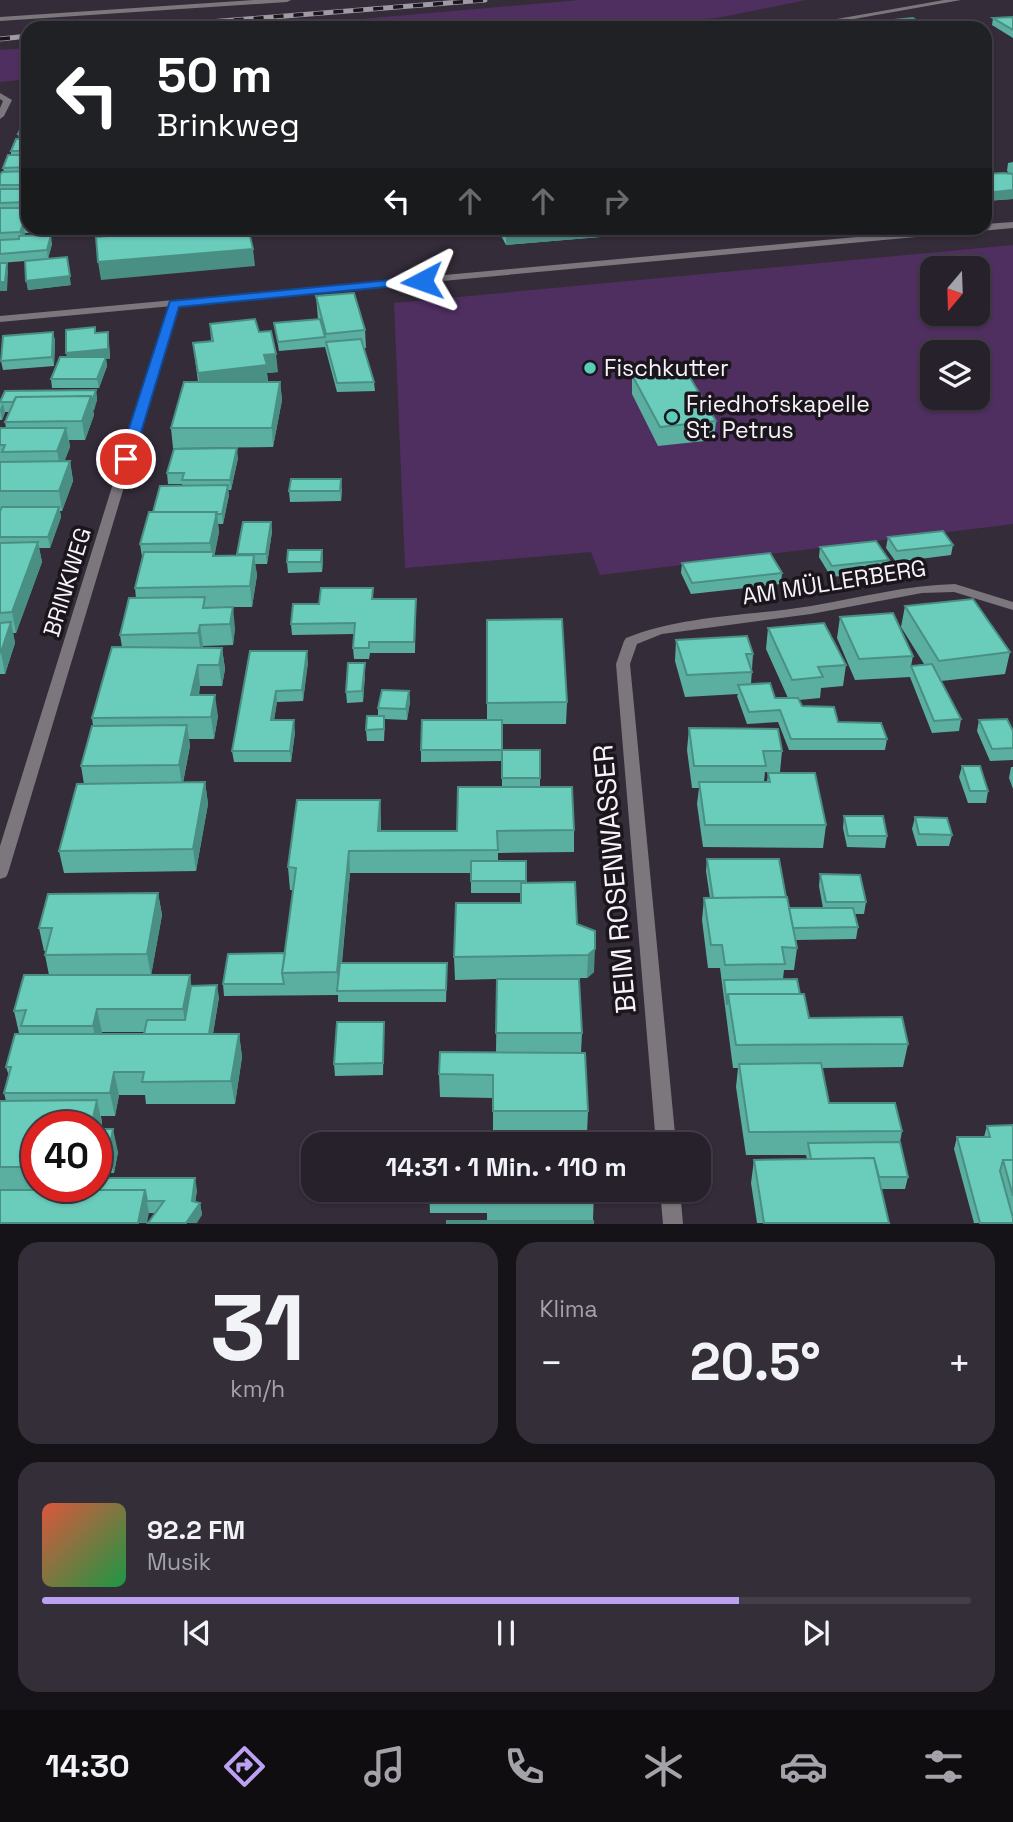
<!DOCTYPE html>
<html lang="de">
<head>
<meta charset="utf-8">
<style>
	body { margin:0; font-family:"Space Grotesk",sans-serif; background:#332e37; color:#f1f3f6; height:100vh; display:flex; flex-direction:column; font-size:26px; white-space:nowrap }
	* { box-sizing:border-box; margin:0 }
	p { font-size:23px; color:#a4a3a9 }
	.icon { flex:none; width:38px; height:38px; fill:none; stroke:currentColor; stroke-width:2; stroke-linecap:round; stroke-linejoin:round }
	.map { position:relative; height:1224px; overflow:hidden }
	.details { display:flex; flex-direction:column; gap:18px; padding:18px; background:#151218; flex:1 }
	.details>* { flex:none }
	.hud { position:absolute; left:21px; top:21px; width:971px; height:214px; border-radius:21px; box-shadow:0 2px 5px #0004,0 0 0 2px #433e47; background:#202124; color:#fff; overflow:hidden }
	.needle { width:46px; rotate:199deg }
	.tools { position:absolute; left:920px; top:256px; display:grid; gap:14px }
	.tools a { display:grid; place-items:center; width:70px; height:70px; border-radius:14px; background:#27212b; box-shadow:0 2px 5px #0004,0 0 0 2px #433e47; font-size:35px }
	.speed { position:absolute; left:21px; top:1111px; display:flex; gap:14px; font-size:35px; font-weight:700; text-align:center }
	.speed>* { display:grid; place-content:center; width:91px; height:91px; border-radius:50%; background:#27212b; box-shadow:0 2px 5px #0004,0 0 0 2px #433e47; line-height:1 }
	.speed .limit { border:10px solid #d22; background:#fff; color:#111 }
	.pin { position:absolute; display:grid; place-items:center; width:60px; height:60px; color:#fff; margin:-30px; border:4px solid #fff; border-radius:50%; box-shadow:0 2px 7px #0007 }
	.me { position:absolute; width:77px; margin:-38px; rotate:266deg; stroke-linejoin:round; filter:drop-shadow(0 0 5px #0008) }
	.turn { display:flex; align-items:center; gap:24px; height:147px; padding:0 21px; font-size:32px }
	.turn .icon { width:91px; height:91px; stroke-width:2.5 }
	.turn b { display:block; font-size:49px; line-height:60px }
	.lanes { display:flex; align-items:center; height:66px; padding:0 21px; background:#0003; justify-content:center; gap:35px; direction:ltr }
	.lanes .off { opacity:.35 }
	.big { font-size:52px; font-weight:700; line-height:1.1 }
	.details .card { flex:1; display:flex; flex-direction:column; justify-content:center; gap:10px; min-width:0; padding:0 24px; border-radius:21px; background:#332e37 }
	.details .dial { align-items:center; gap:0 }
	.dial b { font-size:91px; line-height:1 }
	.song { display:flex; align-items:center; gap:21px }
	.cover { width:84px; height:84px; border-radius:10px; background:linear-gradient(135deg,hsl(10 70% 55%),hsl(140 70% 35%)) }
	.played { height:7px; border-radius:4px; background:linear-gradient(90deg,#bca0f2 75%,#433e47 75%) }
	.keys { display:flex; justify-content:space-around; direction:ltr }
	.heat { display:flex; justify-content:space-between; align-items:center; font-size:38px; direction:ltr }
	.details .tiles { flex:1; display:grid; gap:18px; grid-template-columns:1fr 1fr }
	.card:last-child { grid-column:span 2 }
	.trip { position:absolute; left:301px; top:1132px; width:410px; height:70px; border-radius:21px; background:#27212b; box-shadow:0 2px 5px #0004,0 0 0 2px #433e47; font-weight:700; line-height:70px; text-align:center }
	.tabs { display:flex; height:112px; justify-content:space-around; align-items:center; background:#100d11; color:#a4a3a9 }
	.tabs .icon { width:49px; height:49px }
	.tabs .on { color:#bca0f2 }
	.tabs b { font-size:32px; color:#f1f3f6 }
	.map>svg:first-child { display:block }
	.green { fill:#4f2f60; fill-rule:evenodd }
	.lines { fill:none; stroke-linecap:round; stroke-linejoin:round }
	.minor { fill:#7b777d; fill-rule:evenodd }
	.tertiary { fill:#7b777d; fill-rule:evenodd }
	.rail-casing { stroke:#a09aa5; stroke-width:5 }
	.rail { stroke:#1a161c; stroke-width:3.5; stroke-dasharray:10; stroke-linecap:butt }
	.wall { fill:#5bafa1; fill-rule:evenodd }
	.shaded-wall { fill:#4a8f83 }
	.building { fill:#6accbb; stroke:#4a8f83; stroke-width:2 }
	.route { fill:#1a73e8; stroke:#114b97; stroke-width:2 }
	.poi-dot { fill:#5bcebb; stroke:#1a161c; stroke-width:2.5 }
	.labels { text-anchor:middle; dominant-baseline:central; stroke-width:7; stroke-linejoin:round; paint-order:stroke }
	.poi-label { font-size:23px; fill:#f7f2fb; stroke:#1a161c; text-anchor:start }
	.street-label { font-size:23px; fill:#f7f2fb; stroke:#1a161c }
	.near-street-label { font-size:28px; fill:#f7f2fb; stroke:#1a161c }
</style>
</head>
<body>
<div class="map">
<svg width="1013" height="1224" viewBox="0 0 1013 1224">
	<rect width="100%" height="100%" fill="#342c39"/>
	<path class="green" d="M580 0H806L717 18 602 28H258Z
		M28 48V79L0 82V50Z
		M1013 245V524L600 575 591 552 405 568 394 303ZM933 268H978V313H933ZM933 352H978V397H933Z"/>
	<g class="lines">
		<path class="minor" d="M254 0H291L287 2 0 21V17Z
			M944 0H961L803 28H786Z
			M0 93 12 100 4 116 0 119V108L3 101 0 99Z
			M880 228H890L893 235 885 237Z
			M174 301 179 304 8 873 6 877 0 879V846L169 304Z
			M955 584 1013 602V610L954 592 922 593 811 614 662 634 637 644 630 664 676 1144H656L616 664 624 641 626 638C684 615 750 616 811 606 859 598 906 585 955 584Z
			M660 1190H680L683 1224H663Z"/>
		<path class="tertiary" d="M1013 222V228L0 322V316L954 228H985V224Z"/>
		<defs>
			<path id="rail" d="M134 28 485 0
				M0 39 28 36"/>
		</defs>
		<use href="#rail" class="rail-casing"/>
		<use href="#rail" class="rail"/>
	</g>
	<path class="wall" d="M1013 17V38L992 25 993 18Z
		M28 122V228H72L71 232 25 233 24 236 52 244 48 259 71 285 28 290 25 261 0 263V175L4 172 3 168 11 155V151L19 138 18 134Z
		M1013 162V199L985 201 1010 174 1007 171 1008 163Z
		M387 228H416V231L387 232Z
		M497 228H636V234L506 245Z
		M316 296 365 330 366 348H364L374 382 375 391 337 392 325 347 279 351 274 323 318 319Z
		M210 324 259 332 278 372 267 373 268 382H280L282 400 273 447 173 448 171 428 198 382 193 343 211 341Z
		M53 332 55 341 54 366 3 370 1 361Z
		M96 333 109 341 110 359H106L107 366 99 388H52L51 379 67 357Z
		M632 375 716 421 714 440 658 446 632 394Z
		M96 390 97 400 93 411 94 415 85 440H69L70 447 64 461H70L73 481 62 511H60L61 517 50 548H39L42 562 16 633H13L15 643 5 674H0V428H6L5 422 9 412H5L2 420H0V402Z
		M238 458 231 490H228L229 495 223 524H218L219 532 214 556 237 555V554L271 522 272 532 267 564H255L257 575 252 607H206L235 628 233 645 203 646 202 648H222L225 669 222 686H200L199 695 218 716 214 739H189L190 746 183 783 205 782 208 804 196 871 64 873 59 851 84 784 81 766 93 726 92 718 122 647 120 635 136 598 135 588 142 557 140 544 153 512 183 486 182 484H168L167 473Z
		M342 489 341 501 290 502 289 491Z
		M888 537 953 545 951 555 896 562 886 548Z
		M820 547 889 560 887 571 831 577 819 557Z
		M322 550 323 560 322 572 288 573 287 562Z
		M682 563 782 573 781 584 691 594 681 573Z
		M374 599H416L415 653H370L369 659H354L353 648 354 634 292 635 291 624 319 604Z
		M905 606 1010 652 1005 674 941 681 961 719 959 731 932 733 910 677 855 680 837 638 840 617 913 656 911 666 924 664 901 627Z
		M768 628 846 665 843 686 821 688 820 698 799 700 802 706 838 722 887 739 885 750H789L778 722 747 724 737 696 738 694 685 697 675 661 676 640 753 654 751 684 775 698H788L766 649Z
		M250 651 308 662 303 701 277 702 274 720 295 732 291 762H234L232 751Z
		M365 663V674L363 702 347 703 346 692Z
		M409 691 410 702 407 720 385 719 384 741H367L366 730 378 716V708Z
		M567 702 566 724H502V750H540V787L574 830V852L498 853V861H526V883L577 924 594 972 587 978 518 979 582 1033 581 1053 588 1111 587 1134H493V1098L440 1097 439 1074 496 1053 497 979 455 980 454 957 520 903V893H471V873H350L342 963H447L446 1002H338V995L224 996 223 984 285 953 293 890H290L288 867 380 800 381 831H457L502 787V761L421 762V750L487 720V703Z
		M979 720 1013 731V760L990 761 977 731Z
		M689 728 782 751 780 772H765L764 782H767L768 773 826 825 823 848 703 847 697 804 699 788H692L687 750Z
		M962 766 988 791 986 803H968L959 777Z
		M1011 767H1013V789L1009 778Z
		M844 816 887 836 885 848 847 847 843 828Z
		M915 817 952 835 949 846H917L912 829Z
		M707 859 786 897 789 908H823L819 886 820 874 866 902 864 914H855L858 927 856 939 796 940 797 948 794 970H784L783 979 800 994 809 1018 908 1044 903 1067 822 1068 829 1103 902 1131 900 1142 908 1177 905 1189H881L889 1223H757L751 1183 754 1160 807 1159 806 1155H746L736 1087 738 1068H733L720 968H708L702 920 704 898H710L706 871Z
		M158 893 162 915 151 975H190L191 986 219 997 213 1034H239L242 1057 235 1104H146L145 1095H119L115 1116H101L102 1123 101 1129 118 1152 114 1173H96V1127H37V1186H96L197 1190 195 1202 200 1203 202 1215 149 1213 0 1223V1101H6L4 1093 9 1076 6 1067 23 1034V1033H19L14 1011 49 975 45 955 46 951H44L39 928ZM102 1032H145L144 1034H101Z
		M384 1022 383 1075 335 1076 334 1064Z
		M1013 1125V1223H974L954 1149 957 1137H984L987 1126Z
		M429 1190H594L593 1220H487V1213H430Z"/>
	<path class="shaded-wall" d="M922 25V28H895Z
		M1013 190V199L985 201V193Z
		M23 224 25 233 22 241 20 232Z
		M608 228H636V234L506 245V236Z
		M51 235 52 244 48 259 47 250Z
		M253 249 255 266 101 280 98 262Z
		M67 257 71 285 28 290 26 281Z
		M7 263 8 272 7 291H0V282Z
		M53 332 55 341 54 366 52 357Z
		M108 332 110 359H106L107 366 99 388 97 379 68 363 66 353Z
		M276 354 278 372 267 373 268 384 200 391 198 373 264 355Z
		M280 382 282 400 273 447 272 428Z
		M96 390 97 400 94 411 92 401Z
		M91 396 94 415 85 440 82 421Z
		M3 403 5 413 2 420 0 410Z
		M66 428 70 447 61 471 57 451Z
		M237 448 238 458 231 490 230 480Z
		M70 461 73 481 62 511 59 491Z
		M341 479 342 489 341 501 340 491Z
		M228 485 229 495 223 524 222 514Z
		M59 507 61 517 50 548 48 537Z
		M217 512 219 532 213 564 210 543Z
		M271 522 272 532 267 564 266 554Z
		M38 542 42 562 16 633 12 612Z
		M322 550 323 560 322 572 321 562Z
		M254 555 257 575 252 607 250 586Z
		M233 607 235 628 233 645 230 624Z
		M11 622 15 643 5 674 1 652Z
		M200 625 203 646 201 654 198 633Z
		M222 648 225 669 222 686 219 665Z
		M307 651 308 662 303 701 302 690Z
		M365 663V674L363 702 362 691Z
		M198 665 200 686 194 716 191 695Z
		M276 691 277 702 272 732 271 720Z
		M409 691 410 702 407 720 406 709Z
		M215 695 218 716 214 739 211 717Z
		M294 720 295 732 291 762 290 751Z
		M187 725 190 746 182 787 179 765Z
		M205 782 208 804 196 871 193 849Z
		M380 800 381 822 379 853 378 831Z
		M349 851 350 873 339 991 337 972Z
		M158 893 162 915 151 976 147 954Z
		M595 949 594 972 587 978 588 955Z
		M190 975 193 998 187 1032 183 1009Z
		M217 985 219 997 209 1057 207 1045Z
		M97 1009 102 1032 97 1049 93 1026Z
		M239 1034 242 1057 235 1104 231 1081Z
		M114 1072 119 1095 115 1116 110 1093Z
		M97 1100 102 1123 96 1150V1127H91Z
		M113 1129 118 1152 114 1173 109 1150Z
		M195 1178 197 1190 194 1213 192 1201Z
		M145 1190 149 1213 147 1223H138Z
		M200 1203 202 1215 197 1223H186Z"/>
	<path class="building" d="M1013 17V30L993 18Z
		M913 18 922 25 895 28H859L854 24Z
		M840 21 845 25 837 26 839 28H801L799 26Z
		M24 122H28V134H18Z
		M28 138V151H11L16 139Z
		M8 155H28V167L3 168Z
		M28 171V185H0V175L2 172Z
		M1004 173 1013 174V190L985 193V174Z
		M0 189H28V202L0 203Z
		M0 208H28V224H23L20 232 0 233Z
		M204 228H248L253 249 98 262 96 237Z
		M502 228H608L506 236Z
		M51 235 47 250 0 254V240L19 239V236Z
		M67 257 70 276 26 281 25 261Z
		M0 263H7L5 282H0Z
		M354 293 365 330 326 334 316 296Z
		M255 319 259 332 271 331 276 354 264 355 267 365 198 373 193 343 213 341 210 324Z
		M320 319 325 337 278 342 274 323Z
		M95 327V333L108 332V349L66 353V330Z
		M53 332 52 357 1 361 3 336Z
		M361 339 374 382 337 383 326 342Z
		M60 357H106L97 379H51Z
		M686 371 716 421 660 427 632 375Z
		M184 382H280L272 428H171Z
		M96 390 92 401 91 396 16 397 13 402H0L5 391Z
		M91 396 82 421 5 422 16 397Z
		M0 428H66L57 451 2 452 5 445H0Z
		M237 448 230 480H182L184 473H167L174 449Z
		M70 461 59 491H0V462Z
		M291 479H341L340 491H289Z
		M228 485 222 514H216L217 512H153L160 486Z
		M2 507H59L48 537H0V511Z
		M149 512H217L210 543 140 544Z
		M243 522H271L266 554H237Z
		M943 531 953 545 897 551 888 537Z
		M876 541 889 560 832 566 820 547Z
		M38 542 12 612 0 613V543Z
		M288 550H322L321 562H287Z
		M144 552H214L213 556 254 555 250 586 135 588Z
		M770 553 782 573 692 583 682 563Z
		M321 588H373L372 599H416L414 642H369V648H353L355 623 291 624 293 604H319Z
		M205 597 203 608 233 607 230 624 200 625 198 633 120 635 129 598Z
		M973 599 1010 652 939 661 905 606Z
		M893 613 913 656 859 659 840 617Z
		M562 619 567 702 487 703V620Z
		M11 622 1 652 0 653V623Z
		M824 623 846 665 818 667 823 677 792 680 768 628Z
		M747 636 753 654H746L752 672 687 675 676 640Z
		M112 647 222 648 219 665H198L191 695H215L211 717 92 718Z
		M250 651H307L302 690 276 691 271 720H294L290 751H232Z
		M348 663H365L362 691 346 692Z
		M932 664 961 719 934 721 911 666Z
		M770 683 775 698H798L802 706 834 707 838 722 881 723 887 739H791L780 710 749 712 738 685Z
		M382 690 409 691 406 709 378 708Z
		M367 716H384V729L366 730Z
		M1007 719 1013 731V748L992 749 979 720Z
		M422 720H502V750H421Z
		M187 725 179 765 81 766 92 726Z
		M689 728 778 729 782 751H763L766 766H694Z
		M502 750H540V778H502Z
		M962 766H980L988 791H970Z
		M768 773H815L826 825H705L699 782H770Z
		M205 782 193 849 59 851 77 784Z
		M458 787H572L574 830 497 831 498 850 349 851 337 972 282 973 296 868 288 867 297 800H380L378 831H457Z
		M844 816H883L887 836H848Z
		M915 817 947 818 952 835 919 834Z
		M707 859H779L786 897 713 898Z
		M471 861H526V881H471Z
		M820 874 860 875 866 902H826Z
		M575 882 577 924 595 931V949L588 955 454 957 456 903H521V883Z
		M158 893 147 954 45 955 52 928H39L48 894Z
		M787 897 797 948 782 947 785 964 725 965 722 945H711L704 898Z
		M789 908H853L858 927 793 928Z
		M285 953 282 973 284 984H223L228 954Z
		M340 963H447L446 990 337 991Z
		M24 975H190L183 1009H97L93 1026H21L26 1010 14 1011Z
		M497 979H579L582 1033H496Z
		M797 979 800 994H728L727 1005 724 980Z
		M217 985 209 1034H144L147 1020H185L191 986Z
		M728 994H804L809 1018 902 1017 908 1044 736 1045Z
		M337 1022H384L383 1063 334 1064Z
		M15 1034H239L231 1081 142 1082 144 1072H114L110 1093H4L11 1067H6Z
		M440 1052 585 1053 588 1111H493V1075L439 1074Z
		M821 1063 829 1103H895L902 1131 749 1132 739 1064Z
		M97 1100 91 1127H37V1167H0V1101Z
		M1013 1125V1160H1003L1000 1171 1013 1218V1223H980L957 1137H990L987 1126Z
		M96 1129H113L109 1150H96Z
		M591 1134 592 1144H431V1135Z
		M900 1142 908 1177H879L874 1158 811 1159 808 1143Z
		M874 1158 889 1223H764L754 1160Z
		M1003 1160H1013V1196Z
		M96 1178H195L192 1201 200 1203 186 1223H148L164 1201H147L145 1190H63L64 1186H96Z
		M0 1190H145L138 1223H0Z
		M487 1190H594V1197H487Z
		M447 1221H593V1223H447Z"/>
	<path class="route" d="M422 277 428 281 426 283 179 307 133 459 126 463 119 459 170 301Z"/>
	<g class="poi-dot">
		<circle cx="590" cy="368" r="7"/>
		<circle cx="672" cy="417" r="7"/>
	</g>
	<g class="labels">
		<g class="poi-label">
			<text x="604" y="368">Fischkutter</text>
			<text x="686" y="404">Friedhofskapelle<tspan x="686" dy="26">St. Petrus</tspan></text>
		</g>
		<g class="street-label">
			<text transform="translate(67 582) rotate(-73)">BRINKWEG</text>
			<text transform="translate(834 582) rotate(-9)">AM MÜLLERBERG</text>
		</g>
		<g class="near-street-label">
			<text transform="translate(614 879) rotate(-95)">BEIM ROSENWASSER</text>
		</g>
	</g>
</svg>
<div class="tools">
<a><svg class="needle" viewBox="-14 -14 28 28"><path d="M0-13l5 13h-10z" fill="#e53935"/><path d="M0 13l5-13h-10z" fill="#a4a3a9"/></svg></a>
<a><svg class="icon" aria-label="layers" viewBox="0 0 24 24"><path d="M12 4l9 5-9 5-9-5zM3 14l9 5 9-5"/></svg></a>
</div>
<div class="speed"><div class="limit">40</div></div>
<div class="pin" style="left:126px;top:459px;background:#d93025"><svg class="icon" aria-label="arrive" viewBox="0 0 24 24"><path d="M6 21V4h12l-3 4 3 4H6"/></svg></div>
<svg class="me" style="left:422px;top:281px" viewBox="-20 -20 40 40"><path d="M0-17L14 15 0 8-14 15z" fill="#1a73e8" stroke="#fff" stroke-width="4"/></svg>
<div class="trip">14:31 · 1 Min. · 110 m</div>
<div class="hud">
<div class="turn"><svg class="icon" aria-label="left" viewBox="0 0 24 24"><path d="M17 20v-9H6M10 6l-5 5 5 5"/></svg><div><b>50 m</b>Brinkweg</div></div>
<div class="lanes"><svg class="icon" aria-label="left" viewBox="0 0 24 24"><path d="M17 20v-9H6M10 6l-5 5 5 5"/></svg><svg class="icon off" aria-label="ahead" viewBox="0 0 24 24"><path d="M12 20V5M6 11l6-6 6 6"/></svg><svg class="icon off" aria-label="ahead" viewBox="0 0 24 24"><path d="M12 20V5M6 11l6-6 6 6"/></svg><svg class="icon off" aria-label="right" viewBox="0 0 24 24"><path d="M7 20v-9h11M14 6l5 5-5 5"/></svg></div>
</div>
</div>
<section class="details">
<div class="tiles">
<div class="card dial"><b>31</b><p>km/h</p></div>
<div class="card"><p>Klima</p>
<div class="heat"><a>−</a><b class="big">20.5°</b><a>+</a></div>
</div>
<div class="card">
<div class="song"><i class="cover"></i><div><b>92.2 FM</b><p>Musik</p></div></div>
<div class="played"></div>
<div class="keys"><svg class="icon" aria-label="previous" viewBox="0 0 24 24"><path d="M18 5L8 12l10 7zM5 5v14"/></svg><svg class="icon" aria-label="pause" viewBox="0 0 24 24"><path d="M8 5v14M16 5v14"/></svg><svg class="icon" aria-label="next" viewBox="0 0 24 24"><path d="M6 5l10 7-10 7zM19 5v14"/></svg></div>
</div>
</div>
</section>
<nav class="tabs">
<b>14:30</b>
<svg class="icon on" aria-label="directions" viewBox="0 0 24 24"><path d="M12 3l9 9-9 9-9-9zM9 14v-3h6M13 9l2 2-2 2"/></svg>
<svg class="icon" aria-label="music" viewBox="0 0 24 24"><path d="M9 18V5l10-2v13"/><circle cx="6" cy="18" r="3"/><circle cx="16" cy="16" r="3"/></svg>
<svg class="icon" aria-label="phone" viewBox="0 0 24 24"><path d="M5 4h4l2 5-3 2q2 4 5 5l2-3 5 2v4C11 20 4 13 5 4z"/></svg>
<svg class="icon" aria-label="climate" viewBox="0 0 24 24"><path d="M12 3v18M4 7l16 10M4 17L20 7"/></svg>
<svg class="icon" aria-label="car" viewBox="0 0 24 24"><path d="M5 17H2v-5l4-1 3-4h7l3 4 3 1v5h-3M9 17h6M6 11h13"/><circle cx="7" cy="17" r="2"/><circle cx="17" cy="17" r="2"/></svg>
<svg class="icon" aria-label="filters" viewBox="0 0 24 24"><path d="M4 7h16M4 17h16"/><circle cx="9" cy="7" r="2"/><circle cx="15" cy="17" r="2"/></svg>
</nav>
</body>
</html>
